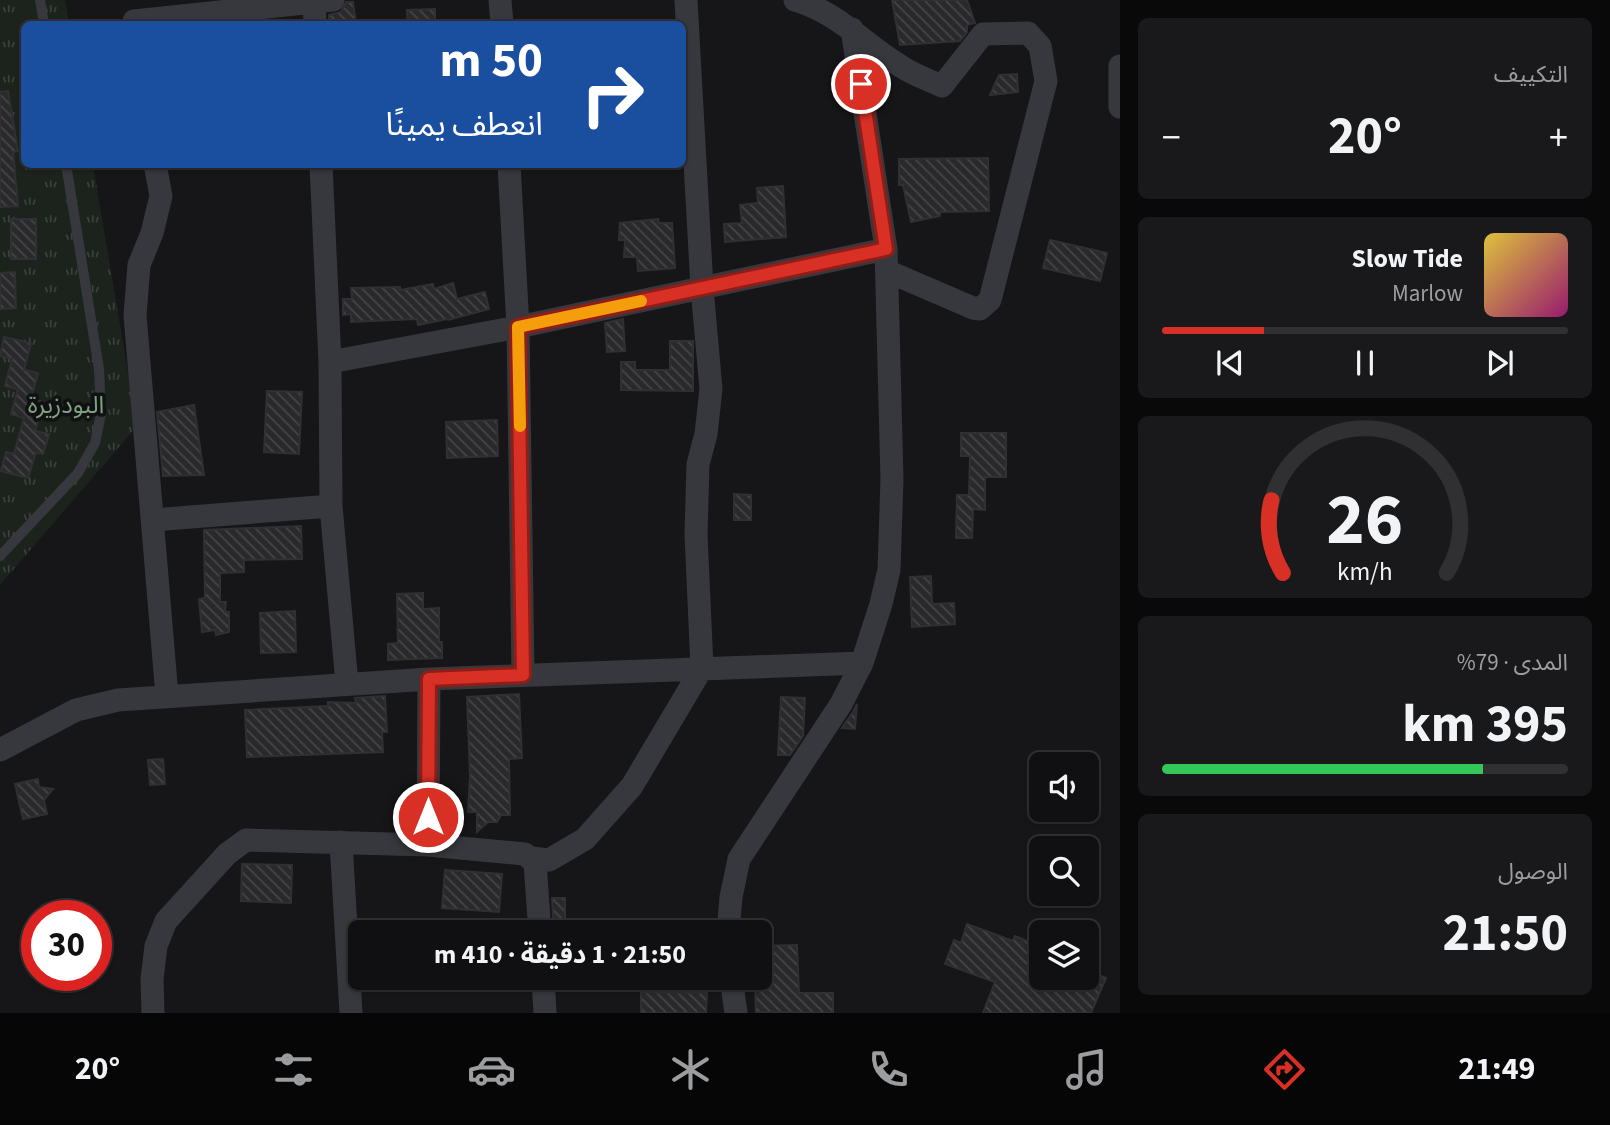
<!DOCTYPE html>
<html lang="ar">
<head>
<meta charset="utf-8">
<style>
	body { margin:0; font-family:"Source Sans 3","Noto Sans Arabic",sans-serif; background:#19191b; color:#f1f3f6; direction:rtl; height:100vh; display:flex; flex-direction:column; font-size:26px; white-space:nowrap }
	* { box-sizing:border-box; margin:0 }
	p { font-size:23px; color:#9c9d9f }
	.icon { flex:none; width:38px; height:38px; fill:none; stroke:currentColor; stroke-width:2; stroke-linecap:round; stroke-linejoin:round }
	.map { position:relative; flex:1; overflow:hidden; direction:ltr }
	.panel { display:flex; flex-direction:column; gap:18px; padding:18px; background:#09090a; width:490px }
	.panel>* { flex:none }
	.hud { position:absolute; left:21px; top:21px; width:665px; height:147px; border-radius:10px; box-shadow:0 2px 5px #0004,0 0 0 2px #303032; direction:rtl; background:#1a4fa0; color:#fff; overflow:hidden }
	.buttons { position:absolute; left:1029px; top:752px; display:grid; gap:14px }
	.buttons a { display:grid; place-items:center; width:70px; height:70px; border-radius:10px; background:#101012; box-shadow:0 2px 5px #0004,0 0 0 2px #303032; font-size:35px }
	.speed { position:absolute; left:21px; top:900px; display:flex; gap:14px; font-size:35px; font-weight:700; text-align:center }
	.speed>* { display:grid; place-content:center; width:91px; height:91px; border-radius:50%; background:#101012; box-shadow:0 2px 5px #0004,0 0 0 2px #303032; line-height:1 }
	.speed .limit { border:10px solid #d22; background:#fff; color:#111 }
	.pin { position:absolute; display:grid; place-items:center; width:60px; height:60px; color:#fff; margin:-30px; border:4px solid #fff; border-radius:50%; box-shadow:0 2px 7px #0007 }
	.me { position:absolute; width:77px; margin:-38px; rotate:0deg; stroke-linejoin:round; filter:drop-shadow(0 0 5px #0008) }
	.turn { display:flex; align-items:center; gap:24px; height:147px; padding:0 28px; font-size:32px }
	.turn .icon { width:91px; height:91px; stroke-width:2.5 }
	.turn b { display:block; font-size:49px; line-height:60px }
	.big { font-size:52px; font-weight:700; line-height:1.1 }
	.panel .card { flex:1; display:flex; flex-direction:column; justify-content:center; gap:10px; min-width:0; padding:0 24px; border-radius:10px; background:#19191b }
	.panel .dial { align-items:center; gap:0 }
	.dial svg { height:182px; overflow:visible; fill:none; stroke:#303032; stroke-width:7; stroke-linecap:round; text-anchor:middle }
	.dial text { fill:#f1f3f6; stroke:none }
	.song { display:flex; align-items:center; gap:21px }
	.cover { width:84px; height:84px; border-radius:10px; background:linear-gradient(135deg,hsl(50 70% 55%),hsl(320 70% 35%)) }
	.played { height:7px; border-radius:4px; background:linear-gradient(90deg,#d93025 25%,#303032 25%) }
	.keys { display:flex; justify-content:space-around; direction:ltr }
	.heat { display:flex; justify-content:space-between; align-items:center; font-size:38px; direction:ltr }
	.charge { height:10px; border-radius:5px; background:linear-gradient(90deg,#34c759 79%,#303032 0) }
	.trip { position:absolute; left:348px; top:920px; width:424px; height:70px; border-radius:10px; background:#101012; box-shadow:0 2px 5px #0004,0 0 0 2px #303032; font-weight:700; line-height:70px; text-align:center; direction:rtl }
	.menu { display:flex; height:112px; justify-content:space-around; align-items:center; background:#060607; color:#9c9d9f }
	.menu .icon { width:49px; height:49px }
	.menu .selected { color:#d93025 }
	.menu b { font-size:32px; color:#f1f3f6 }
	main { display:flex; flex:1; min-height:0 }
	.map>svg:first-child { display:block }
	.park { fill:url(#park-tufts) }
	.building { fill:url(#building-back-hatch); stroke:#303034; stroke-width:2 }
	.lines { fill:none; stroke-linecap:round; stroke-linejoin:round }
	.lane { stroke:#37383d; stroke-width:10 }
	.street { stroke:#37383d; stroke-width:23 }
	.route-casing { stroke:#8d1f18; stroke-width:18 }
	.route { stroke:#d93025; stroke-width:12 }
	.slow { stroke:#f59e0b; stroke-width:12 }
	.labels { text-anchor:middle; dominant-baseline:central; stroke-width:7; stroke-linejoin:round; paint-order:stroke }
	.park-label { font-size:24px; fill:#7fa381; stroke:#111113 }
</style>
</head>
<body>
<main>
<section class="panel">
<div class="card"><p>التكييف</p>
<div class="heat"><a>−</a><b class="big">20°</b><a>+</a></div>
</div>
<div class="card">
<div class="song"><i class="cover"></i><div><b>Slow Tide</b><p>Marlow</p></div></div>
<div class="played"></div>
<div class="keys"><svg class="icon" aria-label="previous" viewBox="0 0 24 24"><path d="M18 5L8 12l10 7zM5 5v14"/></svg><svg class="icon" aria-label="pause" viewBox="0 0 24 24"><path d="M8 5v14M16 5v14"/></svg><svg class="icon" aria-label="next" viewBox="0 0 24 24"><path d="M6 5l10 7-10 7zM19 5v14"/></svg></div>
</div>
<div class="card dial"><svg viewBox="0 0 100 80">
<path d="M14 69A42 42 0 1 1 86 69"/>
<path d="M14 69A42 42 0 0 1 9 37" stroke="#d93025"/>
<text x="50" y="56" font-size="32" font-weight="700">26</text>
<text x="50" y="72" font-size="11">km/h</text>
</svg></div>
<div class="card"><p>المدى · 79%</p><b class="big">395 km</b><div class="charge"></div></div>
<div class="card"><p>الوصول</p><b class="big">21:50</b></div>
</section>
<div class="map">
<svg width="1120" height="1013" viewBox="0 0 1120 1013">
	<defs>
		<pattern id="park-tufts" width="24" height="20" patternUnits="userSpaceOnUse" patternTransform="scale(1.75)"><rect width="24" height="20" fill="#1c231d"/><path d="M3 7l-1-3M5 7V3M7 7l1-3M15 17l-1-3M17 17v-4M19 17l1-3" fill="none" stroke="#3a403c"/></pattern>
		<pattern id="building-back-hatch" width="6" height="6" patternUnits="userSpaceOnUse" patternTransform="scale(1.75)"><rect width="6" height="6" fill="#29292c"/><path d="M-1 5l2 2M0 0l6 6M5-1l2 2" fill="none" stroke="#454548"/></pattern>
	</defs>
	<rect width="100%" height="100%" fill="#161618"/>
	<path class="park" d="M0 0H65L69 24H24V164L93 165 137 426 0 585Z"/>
	<path class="building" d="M892 0H967L975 23 967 25V32L960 41 900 45Z
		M346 2H353L356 24H329V15L341 12Z
		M435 9V24H408L407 10Z
		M1017 74 1018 92 990 95 999 75Z
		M8 91 18 151 13 152 18 206 0 207V92Z
		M988 158 989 211 940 212V216L911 222 903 185H899V159Z
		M783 186 786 237 725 242 724 224 742 223 740 205 758 203 757 188Z
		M11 219H36V259H11Z
		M658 219 659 223H672L675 268 638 271 637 257H624L625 240H619L620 223Z
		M1050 240 1107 253 1100 281 1043 268Z
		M15 272 16 308 0 309V273Z
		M453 283 457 299 485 292 489 309 448 320 447 319 418 325 417 319 351 322V314L343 315V299H352L351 288 400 287V290L433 284 434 289Z
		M623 319 625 351 607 352 605 323Z
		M4 337 31 343 24 370 38 373 31 399 44 402 35 431 49 434 43 454 36 452 28 478 1 471 6 452 14 454 24 418 11 414 18 389 5 386 12 359 0 356Z
		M670 341H693V391L621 390V362H635V370H670Z
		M267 391 302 392 299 454 264 452Z
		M194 405 204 475 163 476 157 412Z
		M497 420 498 456 447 458 446 422Z
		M961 433H1006V477H985V510L973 509 972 538H956L957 495H969L970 456H961Z
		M734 494 751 495V520H734Z
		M301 526 302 559 244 560V572L220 573V602H226L225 612H229V632L216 635 215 630 202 632 199 599 205 598 204 530Z
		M931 576 932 604 954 603 955 624 912 627 910 577Z
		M423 593V609L439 608V642H442V658L388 660V644L398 643 397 594Z
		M295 611 296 652 261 653 260 613Z
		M519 694 522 758 509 759 510 815H501L497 822H488L477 832V812H468L470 776 467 697Z
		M385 696 387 732H382L383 752 247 757 245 710 328 706V702L356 703 355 698Z
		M781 697 805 698 803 736 790 755H778Z
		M857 704 855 729 842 728 853 712Z
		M163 759 165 784 150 785 148 760Z
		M38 779 39 787 53 789 44 800 47 814 23 819 15 784Z
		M242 864 292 865 291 903 241 901Z
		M445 870 502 874 499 912 442 908Z
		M552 898H565V933H554Z
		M967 924 1013 941 1015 936 1041 947V978H1087V970L1106 978 1091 1013H983L995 982 945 964 954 940 961 943Z
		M797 945 799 993H833V1013L756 1012 755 978H760V946Z
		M641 992 707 993 706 1013H641Z"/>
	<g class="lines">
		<path class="lane" d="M40 0 44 24
			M0 556 78 473 95 443 101 414 99 369 66 164"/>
		<path class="street" d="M314 0 315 24
			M500 0 502 24
			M795 0C841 14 863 44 902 67 914 75 929 80 942 86L983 34 1028 33 1040 46 1046 81 990 300 980 309 973 308 887 271
			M134 21 333 0
			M1120 66V107
			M155 164 161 196 152 233 139 265 135 315 167 696
			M321 164 330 362 331 506 347 684
			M509 164 518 327 523 675
			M330 362 518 327 886 249
			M153 520 331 506
			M0 750 76 710 118 700 429 679 862 663
			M341 842 351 1013
			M428 845 429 679
			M532 858 549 860 585 839 632 786 702 668 696 534 698 464 706 434 711 389 702 288 686 0
			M728 933 731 897 739 859 841 704 862 663 881 604 889 570 892 479 886 249 852 29
			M543 978 545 1013
			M731 978 736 1013
			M153 1013 152 979 156 946 166 921 227 854 246 840 428 845 525 854 535 863 540 933"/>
	</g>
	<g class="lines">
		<defs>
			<path id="route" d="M428 817 429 679 523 675 518 327 886 249 861 84"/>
		</defs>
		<use href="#route" class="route-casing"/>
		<use href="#route" class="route"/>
		<path class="slow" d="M520 426 518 327 641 301"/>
	</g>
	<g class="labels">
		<g class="park-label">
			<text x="66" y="405">البودزيرة</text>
		</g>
	</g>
</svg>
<div class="buttons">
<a><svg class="icon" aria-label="sound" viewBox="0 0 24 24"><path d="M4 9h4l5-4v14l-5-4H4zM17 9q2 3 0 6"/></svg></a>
<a><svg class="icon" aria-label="search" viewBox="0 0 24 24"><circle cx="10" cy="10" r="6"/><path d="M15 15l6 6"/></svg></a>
<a><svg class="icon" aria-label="layers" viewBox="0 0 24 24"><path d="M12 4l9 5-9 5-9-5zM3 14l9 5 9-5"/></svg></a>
</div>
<div class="speed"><div class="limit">30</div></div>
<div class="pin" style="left:861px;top:84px;background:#d93025"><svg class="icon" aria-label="arrive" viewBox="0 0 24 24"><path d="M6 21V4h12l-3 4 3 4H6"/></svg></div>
<svg class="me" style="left:428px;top:817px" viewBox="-20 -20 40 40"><circle r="17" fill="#d93025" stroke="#fff" stroke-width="3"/><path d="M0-11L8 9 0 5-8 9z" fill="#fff"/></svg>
<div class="trip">21:50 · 1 دقيقة · 410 m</div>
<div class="hud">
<div class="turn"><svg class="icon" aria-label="right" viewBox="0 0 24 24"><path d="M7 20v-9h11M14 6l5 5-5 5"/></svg><div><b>50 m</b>انعطف يمينًا</div></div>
</div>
</div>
</main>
<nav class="menu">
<b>21:49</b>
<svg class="icon selected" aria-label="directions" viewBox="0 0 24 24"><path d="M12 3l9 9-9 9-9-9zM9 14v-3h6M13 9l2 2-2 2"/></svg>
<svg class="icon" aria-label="music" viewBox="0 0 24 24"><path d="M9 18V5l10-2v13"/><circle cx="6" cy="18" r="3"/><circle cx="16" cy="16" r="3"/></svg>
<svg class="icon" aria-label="phone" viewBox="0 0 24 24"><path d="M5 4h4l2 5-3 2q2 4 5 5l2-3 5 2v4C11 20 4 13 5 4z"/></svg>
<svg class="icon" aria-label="climate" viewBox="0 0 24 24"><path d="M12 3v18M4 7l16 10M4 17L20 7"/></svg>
<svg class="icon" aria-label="car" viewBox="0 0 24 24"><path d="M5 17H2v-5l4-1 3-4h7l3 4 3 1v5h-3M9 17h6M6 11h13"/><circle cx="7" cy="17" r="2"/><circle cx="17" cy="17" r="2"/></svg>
<svg class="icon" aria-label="filters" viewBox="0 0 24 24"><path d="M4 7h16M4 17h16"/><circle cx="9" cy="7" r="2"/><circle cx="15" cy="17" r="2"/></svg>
<b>20°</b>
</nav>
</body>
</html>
